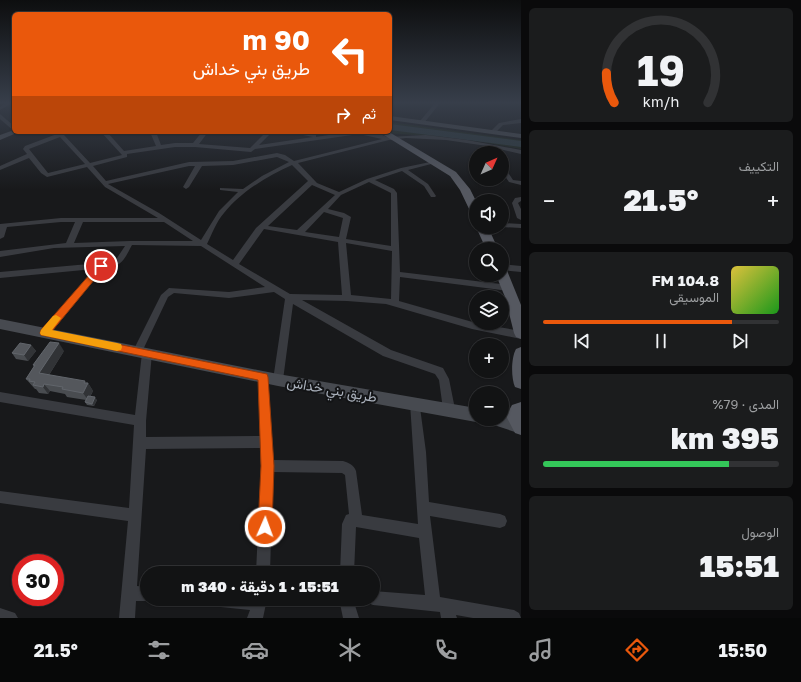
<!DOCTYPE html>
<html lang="ar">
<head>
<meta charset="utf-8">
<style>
	body { margin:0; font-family:"Golos Text",Vazirmatn,sans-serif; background:#1b1c1d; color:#f1f3f6; direction:rtl; height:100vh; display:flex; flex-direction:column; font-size:15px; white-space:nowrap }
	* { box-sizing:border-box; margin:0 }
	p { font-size:13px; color:#9c9ea0 }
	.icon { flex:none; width:22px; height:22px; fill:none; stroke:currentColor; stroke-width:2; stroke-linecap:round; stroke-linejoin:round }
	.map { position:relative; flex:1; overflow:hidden; direction:ltr }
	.details { display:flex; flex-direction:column; gap:8px; padding:8px; background:#0a0a0b; width:280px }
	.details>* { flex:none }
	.banner { position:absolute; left:12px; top:12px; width:380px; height:122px; border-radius:6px; box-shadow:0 1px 3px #0004,0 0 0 1px #313234; direction:rtl; background:#ea580c; color:#fff; overflow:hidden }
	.needle { width:26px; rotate:45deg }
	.tools { position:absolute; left:469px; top:146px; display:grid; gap:8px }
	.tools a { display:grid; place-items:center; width:40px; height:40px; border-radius:50%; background:#121314; box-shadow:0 1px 3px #0004,0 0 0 1px #313234; font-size:20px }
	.speed { position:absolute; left:12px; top:554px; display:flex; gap:8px; font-size:20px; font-weight:700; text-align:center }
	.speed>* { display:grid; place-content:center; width:52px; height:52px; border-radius:50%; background:#121314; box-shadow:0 1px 3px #0004,0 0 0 1px #313234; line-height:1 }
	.speed .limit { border:6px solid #d22; background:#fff; color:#111 }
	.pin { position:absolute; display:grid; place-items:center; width:34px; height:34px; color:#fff; margin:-17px; border:2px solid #fff; border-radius:50%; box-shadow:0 1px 4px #0007 }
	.me { position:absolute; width:44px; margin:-22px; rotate:2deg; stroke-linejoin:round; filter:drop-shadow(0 0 3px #0008) }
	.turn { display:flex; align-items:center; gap:14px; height:84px; padding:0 16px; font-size:18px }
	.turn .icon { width:52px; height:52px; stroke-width:2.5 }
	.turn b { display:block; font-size:28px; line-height:34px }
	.then { display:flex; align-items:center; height:38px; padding:0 16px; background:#0003; gap:8px; font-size:15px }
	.big { font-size:30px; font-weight:800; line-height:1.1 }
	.details .tile { flex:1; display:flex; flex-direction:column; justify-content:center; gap:6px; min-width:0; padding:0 14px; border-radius:6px; background:#1b1c1d }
	.details .dial { align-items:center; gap:0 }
	.dial svg { height:104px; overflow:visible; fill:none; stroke:#313234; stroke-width:7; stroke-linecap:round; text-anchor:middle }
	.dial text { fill:#f1f3f6; stroke:none }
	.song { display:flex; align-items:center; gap:12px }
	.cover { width:48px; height:48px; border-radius:6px; background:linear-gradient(135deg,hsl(50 70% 55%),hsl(120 70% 35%)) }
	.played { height:4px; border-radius:2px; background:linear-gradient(90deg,#ea580c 80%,#313234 80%) }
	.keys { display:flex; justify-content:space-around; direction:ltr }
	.heat { display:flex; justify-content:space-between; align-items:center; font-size:22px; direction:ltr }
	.charge { height:6px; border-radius:3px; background:linear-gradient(90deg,#34c759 79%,#313234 0) }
	.trip { position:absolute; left:140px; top:566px; width:240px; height:40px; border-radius:20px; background:#121314; box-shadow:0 1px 3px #0004,0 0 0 1px #313234; font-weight:800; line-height:40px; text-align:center; direction:rtl }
	.tab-bar { display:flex; height:64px; justify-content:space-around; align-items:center; background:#070808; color:#9c9ea0 }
	.tab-bar .icon { width:28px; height:28px }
	.tab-bar .current { color:#ea580c }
	.tab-bar b { font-size:18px; color:#f1f3f6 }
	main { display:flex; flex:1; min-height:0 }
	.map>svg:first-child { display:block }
	.green { fill:#1e271e }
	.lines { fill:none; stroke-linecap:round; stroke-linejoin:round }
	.river { fill:#2d3a40; fill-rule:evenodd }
	.street { fill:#393b40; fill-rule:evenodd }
	.secondary { fill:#474a50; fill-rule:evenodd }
	.primary { fill:#555860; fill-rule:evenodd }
	.wall { fill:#494c50 }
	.shaded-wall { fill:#313336 }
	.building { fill:#54575c; stroke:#61656b }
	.route { fill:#ea580c; stroke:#983908 }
	.slow { fill:#f59e0b }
	.labels { text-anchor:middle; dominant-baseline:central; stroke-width:4; stroke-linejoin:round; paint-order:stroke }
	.street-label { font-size:14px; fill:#aab1bc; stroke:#131416 }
</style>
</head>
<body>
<main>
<section class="details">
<div class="tile dial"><svg viewBox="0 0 100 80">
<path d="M14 69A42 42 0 1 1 86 69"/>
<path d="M14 69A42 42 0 0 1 8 46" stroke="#ea580c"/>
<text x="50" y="56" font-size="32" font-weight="700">19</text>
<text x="50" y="72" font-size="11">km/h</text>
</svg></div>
<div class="tile"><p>التكييف</p>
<div class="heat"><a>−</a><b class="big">21.5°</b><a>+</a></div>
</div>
<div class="tile">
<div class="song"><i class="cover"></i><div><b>104.8 FM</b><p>الموسيقى</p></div></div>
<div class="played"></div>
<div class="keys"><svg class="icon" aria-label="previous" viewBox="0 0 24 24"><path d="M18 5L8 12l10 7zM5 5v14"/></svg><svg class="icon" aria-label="pause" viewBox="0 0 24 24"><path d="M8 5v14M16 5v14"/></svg><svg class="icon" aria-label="next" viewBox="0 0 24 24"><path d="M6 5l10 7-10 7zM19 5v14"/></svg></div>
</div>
<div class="tile"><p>المدى · 79%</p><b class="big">395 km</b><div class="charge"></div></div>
<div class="tile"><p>الوصول</p><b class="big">15:51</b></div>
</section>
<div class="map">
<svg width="521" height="618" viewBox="0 0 521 618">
	<rect width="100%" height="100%" fill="#18191b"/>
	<path class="green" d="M390 122 521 140V149L459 138 370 132H390Z"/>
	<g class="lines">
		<path class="river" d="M390 124 521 141V147L390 130Z"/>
		<path class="street" d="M6 103H12L0 110V107Z
			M435 103H440L424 123H420V121Z
			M0 114 14 126V131L0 119Z
			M521 119V123L503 125 496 132 491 131 499 123Z
			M55 132H71L64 135 90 163 122 155 101 132H107L124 151 156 146 150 132H156L161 145 175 143H193L202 132H208L199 144 250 148 266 132H272L259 145 313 137 289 132H301L316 135V137L348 132H369L380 134 387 137 426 135 467 140 521 150V154L487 146 446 140 406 138 389 140 298 163 317 183 339 192 367 179 401 168 435 161V163L408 170 428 184 436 196 435 197H431L424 186 402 171 375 180 394 189 397 193 400 272 509 285 513 288 509 291 400 277 399 301 476 323 521 331V339L472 329 386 304 347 301 302 300 391 350 443 368 449 379 455 409 453 413 449 414 445 413 443 409 439 380 435 374 383 356 293 304 283 380 282 383 278 385 274 383 273 380 285 299 274 292 229 298 174 293 168 297 141 354 138 355 135 354 133 351 161 295 169 288 229 292 265 287 201 246 132 245C124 260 122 267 104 268L48 336H42L40 333 42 330 94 269 0 278V272L111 262 117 258 125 246 54 248 0 257V251L66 243 75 222H61L7 227 4 237 0 239V224L61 218H158L105 187 87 167 47 177 41 173 29 158 0 170V166L27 154 23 149 25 146 57 134ZM359 134 382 139 294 161 285 155 277 153 233 161 189 162 106 181 93 166 127 157V154L175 147H195L251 152 255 149ZM60 137 85 164 48 173 29 149ZM277 157 289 162 262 176 243 189 220 188V190L238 192 219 211 201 240 159 213 108 184 189 166H195L183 187 186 189 189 187 202 166 233 165ZM292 165 308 181 256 228 233 260 207 244C212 234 216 222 224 213 241 192 267 176 292 165ZM369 182 391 193V246L346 239 351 217 344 213 328 209 341 195ZM312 185 335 195 297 230 268 226ZM324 212 343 218 339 237 305 232ZM83 222H164L193 241H130L74 243ZM264 229 338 242 342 295 290 294 239 264ZM346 243 392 251 391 299 351 295Z
			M503 171H507L513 180 521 181V185L509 182 502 172Z
			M521 197V201L518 203 521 209V220L517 218 512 203 515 198Z
			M502 223 521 224V228L501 227Z
			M502 264 521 266V272L502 270Z
			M147 349 151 350 152 353 146 421V437L260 436 258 377 259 374 263 373 267 374 268 377 273 460 343 461C349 463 354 465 356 471L362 515 418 524 410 403 411 400 415 398 419 400 426 452 429 502 500 514 505 516 507 521 505 526 500 528 430 516 440 597 514 610 519 613 521 618H473L456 615 457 618H441L440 612 373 605 368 603 366 599H373V591L425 595 419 538 356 527 354 573H340L342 524 346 515 349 514 345 475 342 473 273 472 270 573H256L261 466 260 448 146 449 137 586 147 587V599H152L147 601H136L135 618H119L128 521 0 503V491L129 508 134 425 0 402V392L135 415 142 353 143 350Z
			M204 599H267L263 618H247L250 610 211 606 206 604Z
			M339 599H353L359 618H343Z
			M0 608 15 613 18 618H0Z"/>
		<path class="secondary" d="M390 116 521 134V138L390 120Z
			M14 130V132H19L0 140V135Z
			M0 319 278 374 476 408V419H482L476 422 278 386 0 329Z
			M502 414 521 420V434L491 424 488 419H502Z"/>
		<path class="primary" d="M379 132H389L456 172 470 189 476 201V216L471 213 460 190 450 176Z
			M476 227H488L498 249H486Z
			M502 269 507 270 508 273 521 305V339L516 337 514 333 505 297 496 275H502Z
			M521 347V389L515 387C511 378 511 358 516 349Z
			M521 402V435L515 433 506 416 512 405Z"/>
	</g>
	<path class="wall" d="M31 345 36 351 28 361 16 359 12 353Z
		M64 351 49 375 88 383 93 391 90 397 97 400 94 406 87 405 85 402 86 400 67 397 65 394 50 391 48 394 39 393 36 389H35L26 379 34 367 33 365Z"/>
	<path class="shaded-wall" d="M59 343 64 351 45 381 39 373Z
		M31 345 36 351 28 361 24 355Z
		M85 381 87 385 88 383 93 391 88 400 83 393 84 383Z
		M44 384 50 391 48 394 43 387Z
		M95 397 97 400 94 406 92 404Z"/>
	<path class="building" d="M50 342 59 343 39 373 85 381 84 383H88L83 393 62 389 63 387 44 384 43 387 33 385 35 382 29 381 30 379H26L35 365H33Z
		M20 343 31 345 24 355 12 353Z
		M88 396 95 397 92 404 85 402Z"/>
	<linearGradient id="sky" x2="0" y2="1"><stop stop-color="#0d0e0f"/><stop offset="0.54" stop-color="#373e4a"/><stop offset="1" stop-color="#373e4a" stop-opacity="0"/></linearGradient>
	<rect width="521" height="190" fill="url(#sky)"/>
	<path class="route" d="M101 264 105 266 104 268 52 331 267 374 268 377 274 466 272 527 270 532 265 534 260 532 258 527 261 466 258 380 41 335 40 333 41 330 98 265Z"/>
	<path class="slow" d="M56 315 61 318 52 330 117 343 121 344 122 347 121 350 117 351 41 335 40 333 41 330 53 316Z"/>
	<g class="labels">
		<g class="street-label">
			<text transform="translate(332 389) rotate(10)">طريق بني خداش</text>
		</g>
	</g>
</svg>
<div class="tools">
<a><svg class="needle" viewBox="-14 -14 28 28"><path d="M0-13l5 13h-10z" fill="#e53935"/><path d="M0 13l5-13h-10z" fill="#9c9ea0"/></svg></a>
<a><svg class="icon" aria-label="sound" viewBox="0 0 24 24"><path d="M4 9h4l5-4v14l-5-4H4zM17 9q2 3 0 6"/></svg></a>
<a><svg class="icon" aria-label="search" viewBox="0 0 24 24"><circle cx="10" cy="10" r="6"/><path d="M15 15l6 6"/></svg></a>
<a><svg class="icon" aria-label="layers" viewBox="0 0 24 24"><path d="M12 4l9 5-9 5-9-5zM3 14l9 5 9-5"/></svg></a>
<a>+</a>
<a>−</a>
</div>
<div class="speed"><div class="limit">30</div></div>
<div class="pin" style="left:101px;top:266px;background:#d93025"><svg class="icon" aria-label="arrive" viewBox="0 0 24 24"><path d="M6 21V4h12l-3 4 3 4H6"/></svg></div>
<svg class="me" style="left:265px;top:527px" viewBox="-20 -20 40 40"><circle r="17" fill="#ea580c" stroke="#fff" stroke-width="3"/><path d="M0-11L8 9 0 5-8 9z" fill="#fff"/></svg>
<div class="trip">15:51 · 1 دقيقة · 340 m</div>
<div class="banner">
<div class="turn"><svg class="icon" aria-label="left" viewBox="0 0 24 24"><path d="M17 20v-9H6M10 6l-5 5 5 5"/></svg><div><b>90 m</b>طريق بني خداش</div></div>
<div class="then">ثم<svg class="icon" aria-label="right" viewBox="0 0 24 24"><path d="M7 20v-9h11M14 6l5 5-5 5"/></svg></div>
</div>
</div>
</main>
<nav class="tab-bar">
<b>15:50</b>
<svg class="icon current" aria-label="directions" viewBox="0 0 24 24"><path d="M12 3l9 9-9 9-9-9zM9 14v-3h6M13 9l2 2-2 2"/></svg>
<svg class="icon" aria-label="music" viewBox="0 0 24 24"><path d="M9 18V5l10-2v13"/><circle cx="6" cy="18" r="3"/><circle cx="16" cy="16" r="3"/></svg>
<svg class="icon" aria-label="phone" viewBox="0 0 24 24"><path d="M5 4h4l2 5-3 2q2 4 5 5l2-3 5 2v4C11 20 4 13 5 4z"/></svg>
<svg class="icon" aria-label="climate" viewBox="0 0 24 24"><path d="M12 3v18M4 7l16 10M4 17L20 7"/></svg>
<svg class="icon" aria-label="car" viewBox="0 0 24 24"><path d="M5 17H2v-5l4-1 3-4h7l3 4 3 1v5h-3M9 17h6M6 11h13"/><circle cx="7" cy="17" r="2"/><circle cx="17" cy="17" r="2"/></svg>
<svg class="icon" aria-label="filters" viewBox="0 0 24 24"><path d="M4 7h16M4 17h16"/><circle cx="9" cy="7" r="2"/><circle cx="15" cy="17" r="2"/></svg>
<b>21.5°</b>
</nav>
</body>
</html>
